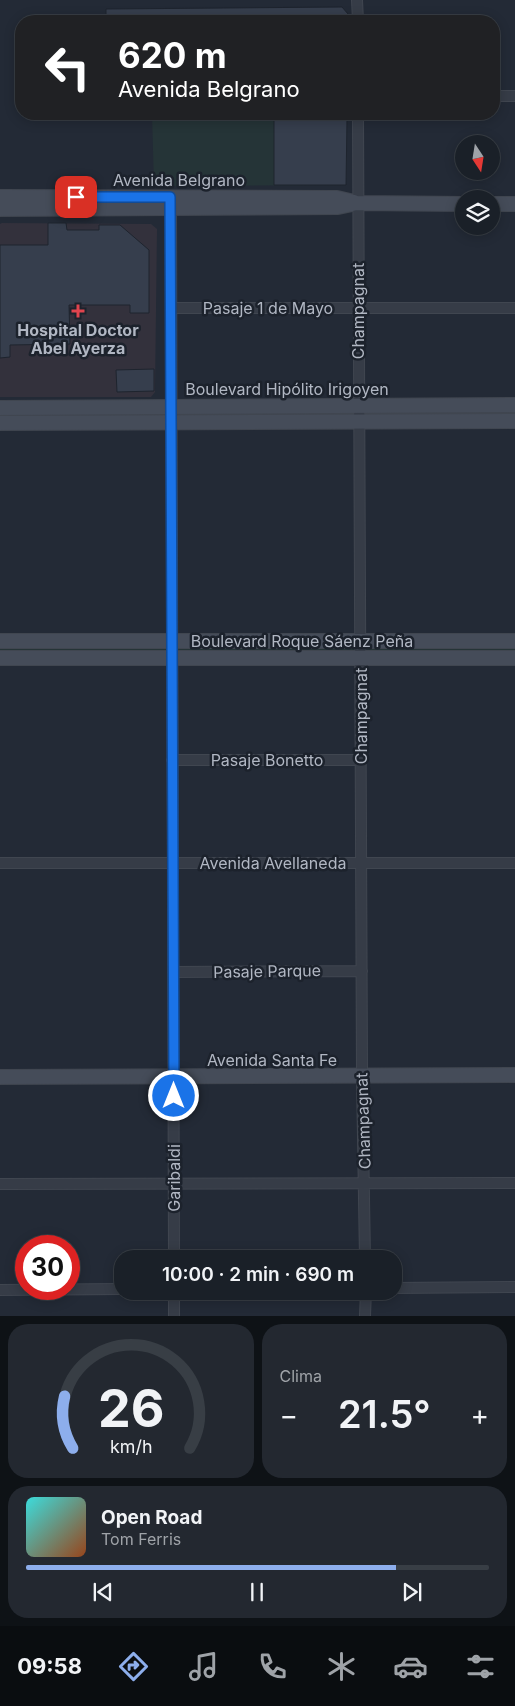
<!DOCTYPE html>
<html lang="es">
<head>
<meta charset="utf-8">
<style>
	body { margin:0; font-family:Inter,sans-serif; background:#232830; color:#f1f3f6; height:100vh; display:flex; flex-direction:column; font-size:19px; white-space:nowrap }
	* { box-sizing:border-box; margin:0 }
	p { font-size:16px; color:#9fa3a8 }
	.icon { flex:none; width:28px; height:28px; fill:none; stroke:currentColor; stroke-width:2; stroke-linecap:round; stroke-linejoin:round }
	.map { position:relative; height:1316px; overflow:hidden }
	.side { display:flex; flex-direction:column; gap:8px; padding:8px; background:#0e1216; flex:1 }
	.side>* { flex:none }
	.guide { position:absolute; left:15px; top:15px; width:485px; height:105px; border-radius:20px; box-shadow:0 2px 12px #0003,0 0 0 1px #383e45; background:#202124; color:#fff; overflow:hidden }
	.needle { width:32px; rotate:168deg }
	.tools { position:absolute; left:455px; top:135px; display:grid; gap:10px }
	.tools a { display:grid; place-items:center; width:45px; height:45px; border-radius:50%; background:#1a2028; box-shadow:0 2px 12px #0003,0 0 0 1px #383e45; font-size:25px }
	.speed { position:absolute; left:15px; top:1235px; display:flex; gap:10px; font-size:25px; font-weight:700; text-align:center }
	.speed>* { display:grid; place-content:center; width:65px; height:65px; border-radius:50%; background:#1a2028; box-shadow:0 2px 12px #0003,0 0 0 1px #383e45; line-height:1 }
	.speed .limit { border:8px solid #d22; background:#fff; color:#111 }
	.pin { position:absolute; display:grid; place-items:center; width:42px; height:42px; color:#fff; margin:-21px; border-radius:10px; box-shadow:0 2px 8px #0006 }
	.me { position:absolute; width:55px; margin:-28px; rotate:0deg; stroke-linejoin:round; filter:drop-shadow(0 0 4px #0008) }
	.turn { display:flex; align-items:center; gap:18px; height:105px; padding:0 20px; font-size:22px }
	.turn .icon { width:65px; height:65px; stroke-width:2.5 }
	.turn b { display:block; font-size:35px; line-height:42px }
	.big { font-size:38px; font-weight:600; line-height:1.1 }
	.side .widget { flex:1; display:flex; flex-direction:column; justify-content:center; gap:8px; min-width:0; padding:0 18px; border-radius:20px; background:#232830 }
	.side .dial { align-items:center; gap:0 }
	.dial svg { height:130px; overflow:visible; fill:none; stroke:#383e45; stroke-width:7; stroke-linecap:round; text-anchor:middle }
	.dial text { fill:#f1f3f6; stroke:none }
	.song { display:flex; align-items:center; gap:15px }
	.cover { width:60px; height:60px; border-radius:8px; background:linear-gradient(135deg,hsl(180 70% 55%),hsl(20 70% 35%)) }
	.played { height:5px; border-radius:2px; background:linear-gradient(90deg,#8daeec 80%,#383e45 80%) }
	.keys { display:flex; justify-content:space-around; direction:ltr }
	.heat { display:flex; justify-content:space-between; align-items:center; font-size:28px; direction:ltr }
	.side .tiles { flex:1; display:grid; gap:8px; grid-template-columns:1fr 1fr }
	.widget:last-child { grid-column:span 2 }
	.trip { position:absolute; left:114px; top:1250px; width:288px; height:50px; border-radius:20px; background:#1a2028; box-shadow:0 2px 12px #0003,0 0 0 1px #383e45; font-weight:600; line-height:50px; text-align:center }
	.tabs { display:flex; height:80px; justify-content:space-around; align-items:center; background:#0a0d10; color:#9fa3a8 }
	.tabs .icon { width:35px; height:35px }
	.tabs .on { color:#8daeec }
	.tabs b { font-size:22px; color:#f1f3f6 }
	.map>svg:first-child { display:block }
	.medical { fill:#33313c }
	.green { fill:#253437 }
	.building { fill:#363e4d; stroke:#1e242e }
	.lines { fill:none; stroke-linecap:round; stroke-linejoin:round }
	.street-casing { stroke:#404650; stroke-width:12 }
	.secondary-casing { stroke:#404650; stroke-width:16 }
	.street { stroke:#363c47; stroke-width:10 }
	.secondary { stroke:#454c59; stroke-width:14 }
	.route-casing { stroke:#114b97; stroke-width:12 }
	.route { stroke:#1a73e8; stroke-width:9 }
	.health-dot { fill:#e0444e; stroke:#1c222c; stroke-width:2 }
	.labels { text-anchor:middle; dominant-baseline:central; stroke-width:5; stroke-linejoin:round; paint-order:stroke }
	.street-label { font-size:16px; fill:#b1b7c3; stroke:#1c222c }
	.poi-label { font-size:16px; font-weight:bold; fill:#b1b7c3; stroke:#1c222c }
</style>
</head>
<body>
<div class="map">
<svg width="515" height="1316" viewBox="0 0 515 1316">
	<rect width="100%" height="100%" fill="#232a36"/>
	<path class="medical" d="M2 223 151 224 157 229 155 392 151 397H0V224Z"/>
	<path class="green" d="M152 114H347L346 185 154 186Z
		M515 644V651L0 653V645Z"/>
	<path class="building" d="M342 7 348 14V21L106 20V9Z
		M347 119 346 185H274V120Z
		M48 223H66L67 230H99V225H120L149 250V313H130V305H69L70 344 10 345V357L0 358V245H48Z
		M154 369V391L117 392 116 370Z"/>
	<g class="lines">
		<defs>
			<path id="street" d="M357 0 358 21
				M494 96H515
				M358 114 362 1077 365 1259
				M171 202 174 1259
				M171 308H515
				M172 760H361
				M0 863H515
				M173 972 362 971
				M0 1184 515 1183
				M392 1288 515 1287
				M0 1290 122 1289
				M174 1291V1316
				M365 1316 366 1291"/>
			<path id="secondary" d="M0 197 337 198 354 202
				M491 204H515
				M0 209 338 207 357 203 464 204
				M0 408 515 405
				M0 423 515 421
				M0 641H515
				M0 658H515
				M0 1077 515 1075"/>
		</defs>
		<use href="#street" class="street-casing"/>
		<use href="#secondary" class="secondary-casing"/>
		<use href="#street" class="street"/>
		<use href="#secondary" class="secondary"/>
	</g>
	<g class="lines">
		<defs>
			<path id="route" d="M76 197H170L174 1096"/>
		</defs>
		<use href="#route" class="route-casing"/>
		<use href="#route" class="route"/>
	</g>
	<path class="health-dot" d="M75.5 303.5h5v5h5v5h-5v5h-5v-5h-5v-5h5z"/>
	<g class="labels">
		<g class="street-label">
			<text x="179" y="180">Avenida Belgrano</text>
			<text x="268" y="308">Pasaje 1 de Mayo</text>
			<text transform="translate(358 311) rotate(-90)">Champagnat</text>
			<text x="287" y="389">Boulevard Hipólito Irigoyen</text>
			<text x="302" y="641">Boulevard Roque Sáenz Peña</text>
			<text transform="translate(361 716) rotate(-90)">Champagnat</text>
			<text x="267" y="760">Pasaje Bonetto</text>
			<text x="273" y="863">Avenida Avellaneda</text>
			<text transform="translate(267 971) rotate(-1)">Pasaje Parque</text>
			<text x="272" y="1060">Avenida Santa Fe</text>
			<text transform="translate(363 1121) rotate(-92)">Champagnat</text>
			<text transform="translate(174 1178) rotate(-90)">Garibaldi</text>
		</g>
		<g class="poi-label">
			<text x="78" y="330">Hospital Doctor<tspan x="78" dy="18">Abel Ayerza</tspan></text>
		</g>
	</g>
</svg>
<div class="tools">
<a><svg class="needle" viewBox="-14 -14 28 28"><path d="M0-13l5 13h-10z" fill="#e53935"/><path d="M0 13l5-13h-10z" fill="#9fa3a8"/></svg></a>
<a><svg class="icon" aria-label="layers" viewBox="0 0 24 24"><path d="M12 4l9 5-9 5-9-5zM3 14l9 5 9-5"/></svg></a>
</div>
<div class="speed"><div class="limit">30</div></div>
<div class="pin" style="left:76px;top:197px;background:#d93025"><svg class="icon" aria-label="arrive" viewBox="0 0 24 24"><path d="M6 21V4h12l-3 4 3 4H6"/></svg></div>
<svg class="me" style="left:174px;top:1096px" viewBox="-20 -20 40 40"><circle r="17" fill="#1a73e8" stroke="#fff" stroke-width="3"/><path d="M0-11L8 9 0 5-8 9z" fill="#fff"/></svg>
<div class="trip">10:00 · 2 min · 690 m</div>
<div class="guide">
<div class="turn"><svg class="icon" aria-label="left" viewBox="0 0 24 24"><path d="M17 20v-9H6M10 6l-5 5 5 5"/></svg><div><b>620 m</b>Avenida Belgrano</div></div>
</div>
</div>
<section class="side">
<div class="tiles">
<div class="widget dial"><svg viewBox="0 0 100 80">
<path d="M14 69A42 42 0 1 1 86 69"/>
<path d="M14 69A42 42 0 0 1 9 37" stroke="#8daeec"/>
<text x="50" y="56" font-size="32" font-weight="700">26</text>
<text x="50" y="72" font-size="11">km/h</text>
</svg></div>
<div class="widget"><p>Clima</p>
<div class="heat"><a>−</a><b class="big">21.5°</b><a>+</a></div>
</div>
<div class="widget">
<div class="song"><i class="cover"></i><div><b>Open Road</b><p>Tom Ferris</p></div></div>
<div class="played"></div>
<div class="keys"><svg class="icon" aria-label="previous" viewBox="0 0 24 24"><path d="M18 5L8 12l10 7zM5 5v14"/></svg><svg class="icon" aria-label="pause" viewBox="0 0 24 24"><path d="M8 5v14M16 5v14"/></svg><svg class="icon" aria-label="next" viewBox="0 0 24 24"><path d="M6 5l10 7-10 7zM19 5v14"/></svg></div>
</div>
</div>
</section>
<nav class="tabs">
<b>09:58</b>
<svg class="icon on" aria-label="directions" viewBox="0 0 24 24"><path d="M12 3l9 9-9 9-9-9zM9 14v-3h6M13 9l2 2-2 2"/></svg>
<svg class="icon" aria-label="music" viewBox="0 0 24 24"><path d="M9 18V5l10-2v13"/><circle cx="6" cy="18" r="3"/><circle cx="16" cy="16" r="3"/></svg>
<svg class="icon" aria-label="phone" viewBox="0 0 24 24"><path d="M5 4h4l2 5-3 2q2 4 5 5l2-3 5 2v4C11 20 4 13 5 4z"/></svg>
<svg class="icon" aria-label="climate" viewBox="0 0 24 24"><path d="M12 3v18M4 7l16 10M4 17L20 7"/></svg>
<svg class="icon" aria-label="car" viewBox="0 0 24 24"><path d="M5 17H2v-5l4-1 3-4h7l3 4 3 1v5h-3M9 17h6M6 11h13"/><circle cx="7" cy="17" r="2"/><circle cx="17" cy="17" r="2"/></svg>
<svg class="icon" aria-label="filters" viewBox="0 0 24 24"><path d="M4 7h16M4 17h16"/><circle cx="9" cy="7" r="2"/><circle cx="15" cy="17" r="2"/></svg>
</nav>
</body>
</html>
